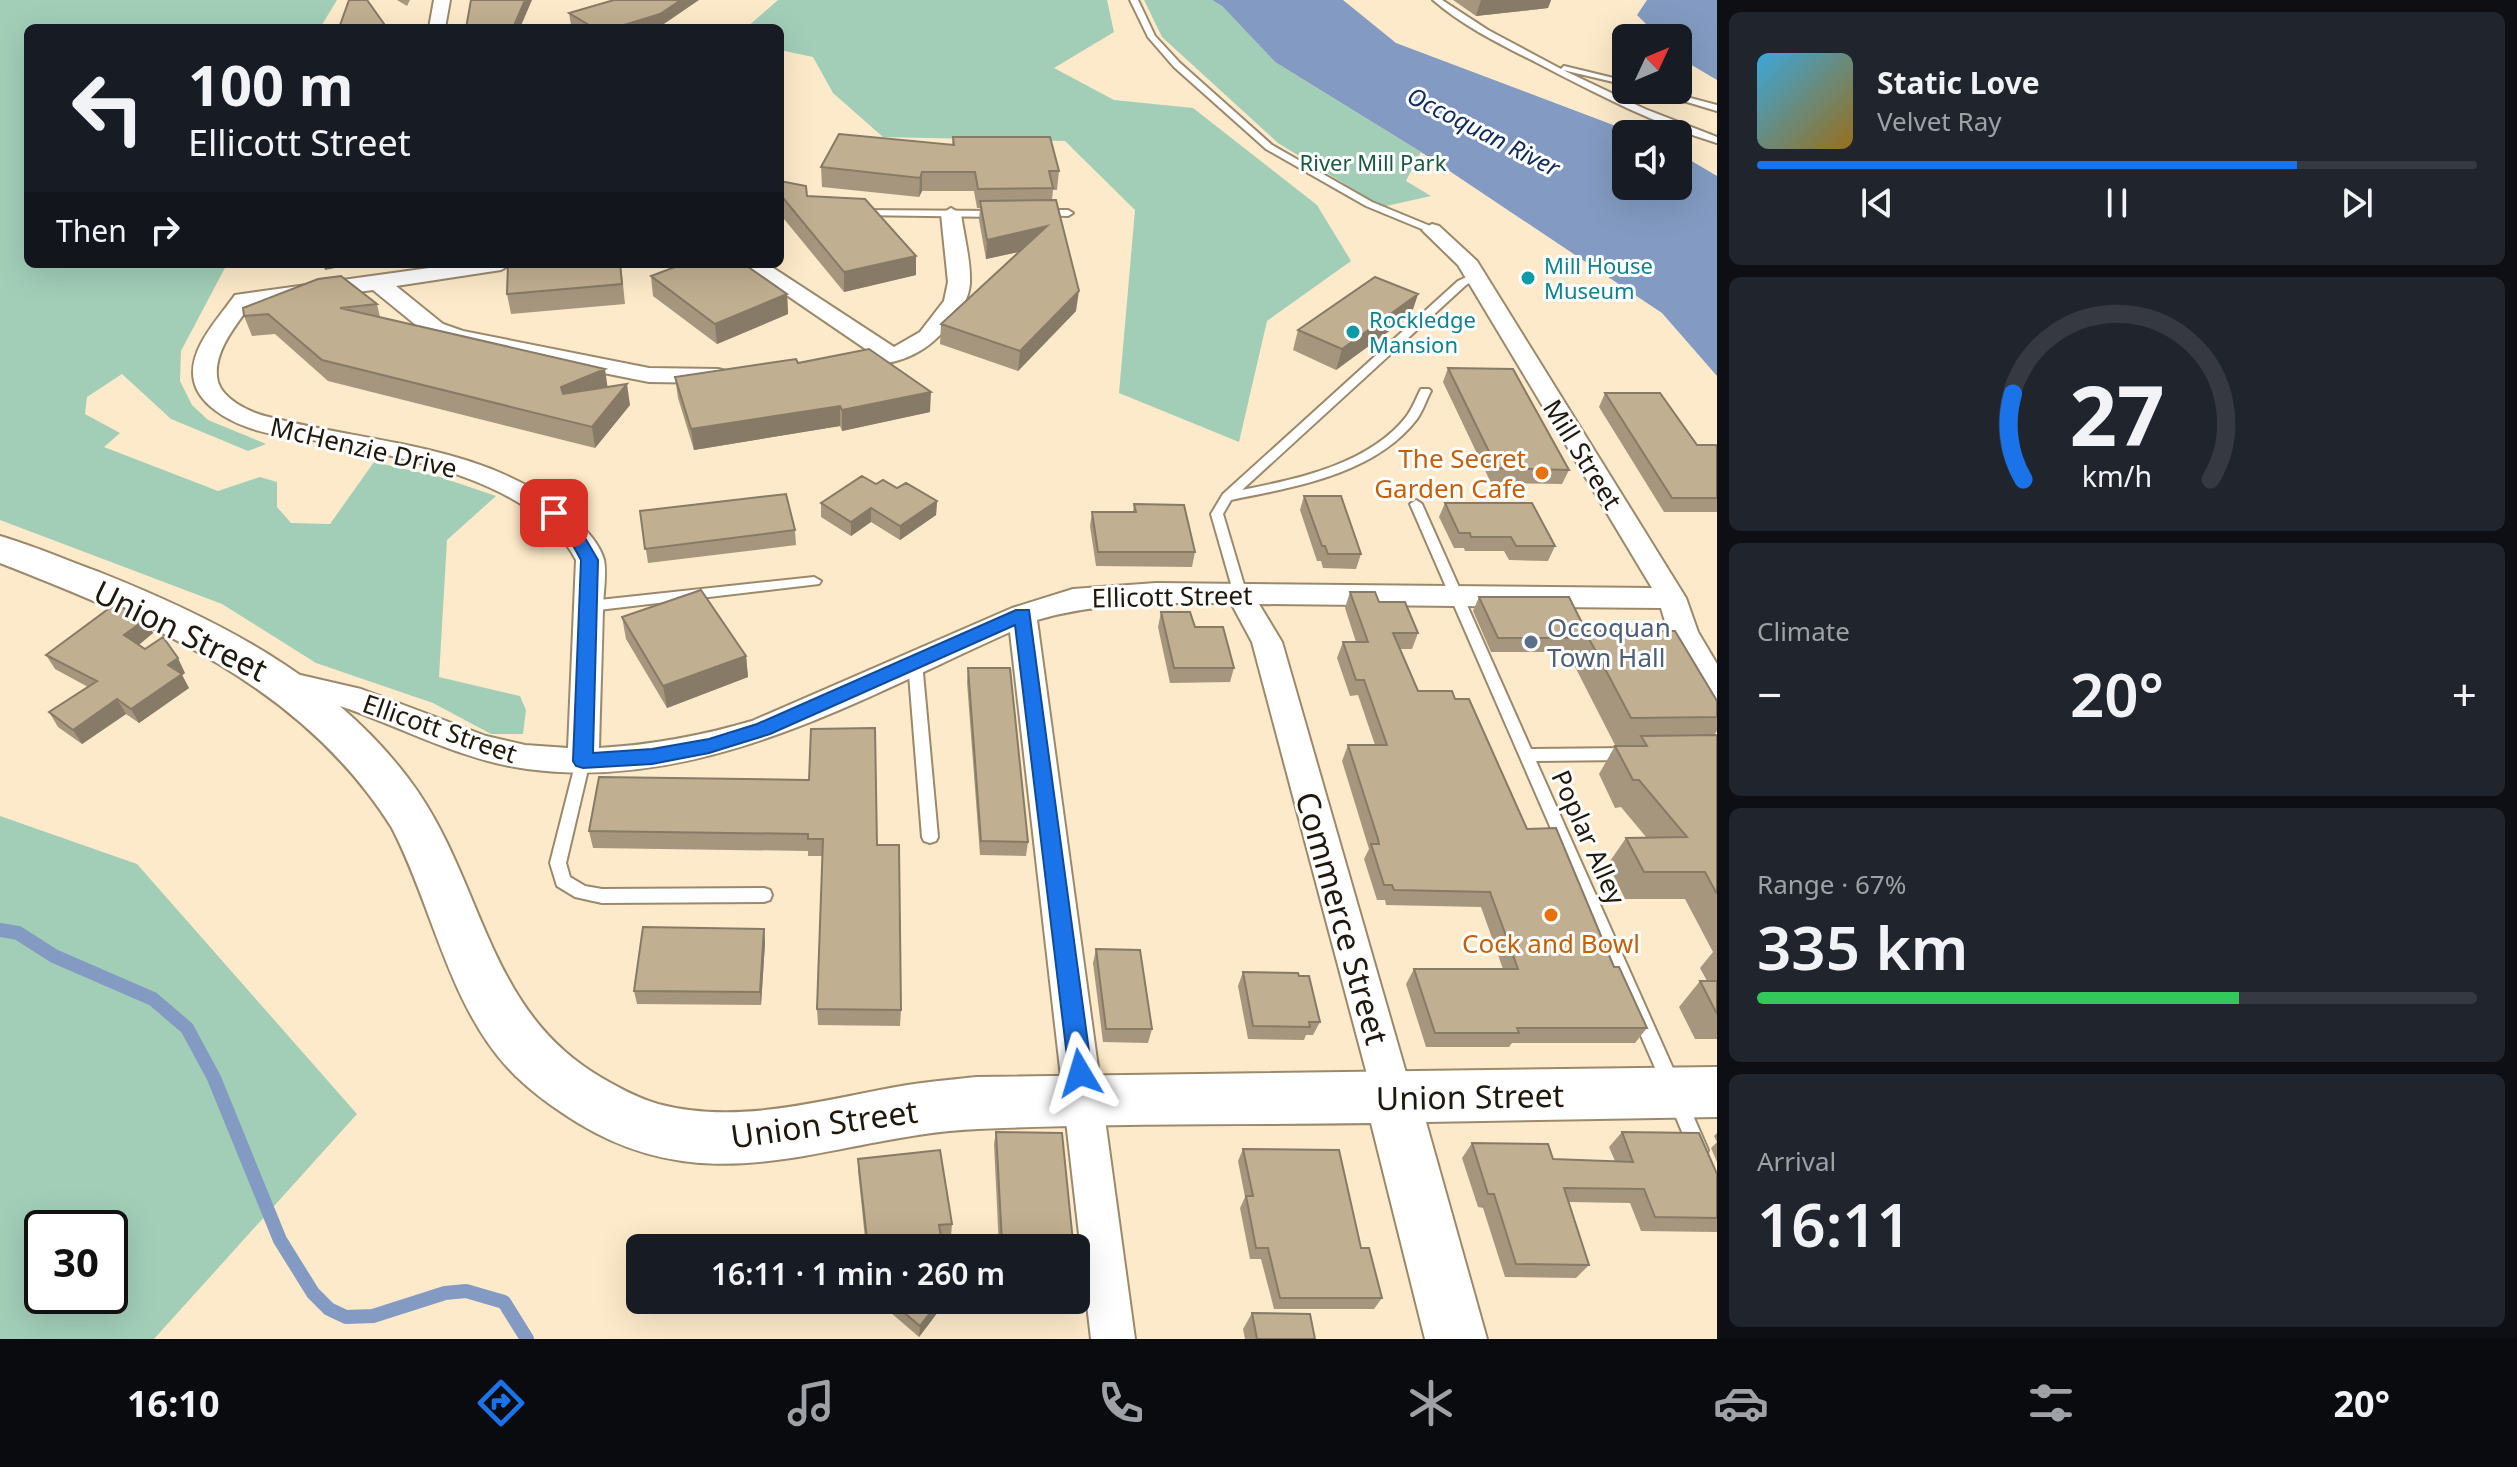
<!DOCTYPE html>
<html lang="en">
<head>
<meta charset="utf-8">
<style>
	body { margin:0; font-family:"Noto Sans",sans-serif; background:#20242c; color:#f1f3f6; height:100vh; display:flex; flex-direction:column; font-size:30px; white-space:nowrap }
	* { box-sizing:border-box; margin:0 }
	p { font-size:26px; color:#9ea1a6 }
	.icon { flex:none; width:44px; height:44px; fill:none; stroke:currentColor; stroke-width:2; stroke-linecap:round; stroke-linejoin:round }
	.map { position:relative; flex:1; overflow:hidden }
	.details { display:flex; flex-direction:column; gap:12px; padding:12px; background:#0d0f14; width:800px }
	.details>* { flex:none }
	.top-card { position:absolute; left:24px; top:24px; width:760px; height:244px; border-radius:12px; box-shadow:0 8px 32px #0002; background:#171b24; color:#f1f3f6; overflow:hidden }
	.needle { width:52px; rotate:46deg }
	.fabs { position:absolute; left:1612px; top:24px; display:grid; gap:16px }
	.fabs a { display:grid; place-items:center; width:80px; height:80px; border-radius:12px; background:#171b24; box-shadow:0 8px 32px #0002; font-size:40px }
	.speed { position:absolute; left:24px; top:1210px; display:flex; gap:16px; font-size:40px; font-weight:700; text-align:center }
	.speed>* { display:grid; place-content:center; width:104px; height:104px; border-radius:50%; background:#171b24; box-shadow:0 8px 32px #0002; line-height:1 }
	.speed .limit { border:4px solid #111; border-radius:12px; background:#fff; color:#111 }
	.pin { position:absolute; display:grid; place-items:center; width:68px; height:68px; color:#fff; margin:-34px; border-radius:16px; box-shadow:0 4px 12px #0006 }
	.me { position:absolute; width:88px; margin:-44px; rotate:353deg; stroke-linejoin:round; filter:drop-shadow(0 0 6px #0008) }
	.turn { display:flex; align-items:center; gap:28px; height:168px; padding:0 32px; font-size:36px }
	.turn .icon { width:104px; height:104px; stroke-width:2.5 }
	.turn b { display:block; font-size:56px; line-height:68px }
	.then { display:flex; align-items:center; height:76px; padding:0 32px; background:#0003; gap:16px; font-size:30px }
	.big { font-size:60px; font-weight:600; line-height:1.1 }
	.details .tile { flex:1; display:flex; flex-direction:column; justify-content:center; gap:12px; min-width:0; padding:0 28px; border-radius:12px; background:#20242c }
	.details .dial { align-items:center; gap:0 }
	.dial svg { height:208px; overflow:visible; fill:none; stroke:#363941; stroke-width:7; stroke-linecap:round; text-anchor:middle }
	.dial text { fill:#f1f3f6; stroke:none }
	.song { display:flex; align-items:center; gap:24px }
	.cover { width:96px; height:96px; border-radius:12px; background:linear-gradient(135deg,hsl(200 70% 55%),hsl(40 70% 35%)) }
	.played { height:8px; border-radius:4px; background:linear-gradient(90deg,#1a73e8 75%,#363941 75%) }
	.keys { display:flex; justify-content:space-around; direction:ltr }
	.heat { display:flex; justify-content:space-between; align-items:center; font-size:44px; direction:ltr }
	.charge { height:12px; border-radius:6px; background:linear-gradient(90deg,#34c759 67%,#363941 0) }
	.trip { position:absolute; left:626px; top:1234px; width:464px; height:80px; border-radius:12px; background:#171b24; box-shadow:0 8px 32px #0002; font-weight:600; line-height:80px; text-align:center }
	.tab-bar { display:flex; height:128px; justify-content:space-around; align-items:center; background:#090b0e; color:#9ea1a6 }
	.tab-bar .icon { width:56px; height:56px }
	.tab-bar .current { color:#1a73e8 }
	.tab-bar b { font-size:36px; color:#f1f3f6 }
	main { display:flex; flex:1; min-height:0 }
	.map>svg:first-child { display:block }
	.green { fill:#a2ceb8; fill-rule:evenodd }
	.water { fill:#839bc2 }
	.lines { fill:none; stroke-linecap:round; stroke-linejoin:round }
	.stream { stroke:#839bc2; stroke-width:14 }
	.lane-casing { stroke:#9b896c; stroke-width:4 }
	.street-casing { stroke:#9b896c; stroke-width:4 }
	.secondary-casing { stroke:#9b896c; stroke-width:4 }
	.lane { fill:#fff; fill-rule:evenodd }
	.street { fill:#fff; fill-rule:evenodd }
	.secondary { fill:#fff; fill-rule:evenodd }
	.wall { fill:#a6967d }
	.shaded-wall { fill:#877a66 }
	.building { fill:#c1af91; stroke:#877a66; stroke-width:2 }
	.route { fill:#1a73e8; stroke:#114b97; stroke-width:2 }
	.culture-dot { fill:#0f9aa8; stroke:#fff; stroke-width:3 }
	.food-dot { fill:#e8710a; stroke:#fff; stroke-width:3 }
	.service-dot { fill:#5c6f8a; stroke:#fff; stroke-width:3 }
	.labels { text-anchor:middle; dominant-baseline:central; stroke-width:6; stroke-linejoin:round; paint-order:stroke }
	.far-park-label { font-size:22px; fill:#1b5840; stroke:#fff }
	.far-culture-label { font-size:22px; fill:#0d838f; stroke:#fff; text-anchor:start }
	.far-water-label { font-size:24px; font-style:italic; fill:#0e2b5c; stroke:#fff }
	.street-label { font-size:26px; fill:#1f180c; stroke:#fff }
	.food-label { font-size:26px; fill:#c56008; stroke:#fff; text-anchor:end }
	.service-label { font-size:26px; fill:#4e5e75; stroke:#fff; text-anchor:start }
	.near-street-label { font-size:32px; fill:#1f180c; stroke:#fff }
</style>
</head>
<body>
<main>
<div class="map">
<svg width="1717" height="1339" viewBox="0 0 1717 1339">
	<rect width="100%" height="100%" fill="#fdeaca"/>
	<path class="green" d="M0 0H337L320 28H28V264H227L181 351 180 381 192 405 208 420 266 444 248 451 171 419 122 374 87 397 85 414 120 433 104 447 218 491 260 477 277 482V507L291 523 330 524 374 462 440 477 496 496 447 540 439 677 520 696 526 710 523 734H491L433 703 316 663 222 604 0 520Z
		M778 0H1107L1114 32 1054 68 1114 100 1193 108 1317 205 1351 261 1267 321 1239 442 1119 393 1135 210 1065 141 883 137 833 93 813 57 780 50V28H746Z
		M1144 0H1212L1222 6 1275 62 1421 152 1406 181 1431 196 1382 207 1278 143 1162 37Z
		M0 816 137 864 357 1114 154 1339H0ZM110 1228V1296H42V1228Z"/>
	<path class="water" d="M1212 0H1343L1396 43 1637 134H1626V186H1678V153L1717 176V376L1662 313 1421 152 1275 62 1222 6Z
		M1647 0H1717V80L1678 57V38H1660L1637 15Z"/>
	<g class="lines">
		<path class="stream" d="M0 930 18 933 54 956 153 999 187 1028 214 1078 280 1240 313 1293 329 1309 346 1317 373 1316 445 1293 466 1291 504 1302 527 1339"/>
		<defs>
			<path id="lane" d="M1130 0H1138L1155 36 1180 63 1272 145 1372 202 1435 228V232H1429L1366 206 1266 149 1174 67 1148 37Z
				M1433 0H1442L1488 30 1561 69 1564 66 1626 81V85L1563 70 1645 109 1717 137V143C1657 125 1599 95 1543 66 1506 47 1465 28 1433 0Z
				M1647 90H1660L1717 105V111Z
				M859 210 999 211 1004 214 999 217 856 215 854 213Z
				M1043 210H1068L1073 213 1068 216 1040 215V211Z
				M1475 273 1480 276 1466 285 1242 490C1298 479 1369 464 1406 417 1413 408 1416 398 1421 389H1429L1431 391C1426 400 1423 411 1417 419 1375 474 1295 487 1231 500L1223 514 1247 595 1245 598H1235L1211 514 1223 494 1458 281Z
				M1416 500 1422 504 1531 749 1627 748 1632 750 1634 754 1632 758 1627 760 1536 761 1680 1084 1677 1090 1671 1092 1665 1090 1662 1084 1410 504Z
				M814 577 821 581 819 584 590 611 583 606 590 601Z
				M915 657 922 662 938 837 936 841 930 843 924 841 922 837 908 662Z
				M583 755 588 757 590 761 566 863 570 877 585 886 602 889 764 888 770 890 772 895 770 900 764 902 602 903 575 897 557 886 550 863 576 761 578 757Z
				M1679 1094 1685 1097 1708 1150 1706 1156 1699 1159 1692 1156 1670 1103 1673 1097Z"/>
			<path id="street" d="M434 0H450L445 28H429Z
				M951 208 961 214C964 236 971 261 970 283 969 299 961 309 952 321 920 363 891 363 842 370L834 368 830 363 834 358 870 352 741 264H767L894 347 920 332 944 301 948 282 941 214Z
				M1432 224 1439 226 1477 261 1686 598 1698 632 1717 664V701L1706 698 1668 632 1661 608 1259 604 1282 642 1413 1097 1407 1110 1393 1115 1379 1110 1373 1097 1252 642 1231 603C1165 603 1100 601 1037 620L1135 1339H1091L1010 632C856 701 701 792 527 769 465 761 407 730 349 709 324 700 297 697 272 690L268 682 272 674 283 671 361 689 486 736 525 745 568 748 576 560C535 481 405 458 325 442 300 438 271 436 247 427 227 420 199 404 194 381 187 350 219 318 235 295L458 264H512L501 270 396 286 443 324 463 331 649 368 718 369 726 371 730 376 726 381 718 383 649 382 457 344 427 334 373 290 250 306C235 326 211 355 218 382 223 399 249 412 265 416 368 444 488 443 572 517 584 527 600 544 604 560 607 575 603 594 603 609 602 655 600 701 599 748 652 745 701 736 752 721L1012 608 1073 589 1156 583 1652 588 1458 265 1422 230Z"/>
			<path id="secondary" d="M0 536C34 546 66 560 99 572 215 618 331 676 408 778 485 879 483 1009 602 1078 621 1089 638 1098 658 1104 736 1125 819 1101 896 1087 923 1082 949 1080 976 1077L1717 1067V1117L1426 1122 1487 1339H1425L1371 1123C1241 1125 1109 1123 978 1129 834 1135 718 1208 578 1123 552 1107 528 1090 507 1067 448 1002 432 905 392 828 303 686 151 622 0 563Z"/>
		</defs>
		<use href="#lane" class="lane-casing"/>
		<use href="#street" class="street-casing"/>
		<use href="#secondary" class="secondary-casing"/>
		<use href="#lane" class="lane"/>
		<use href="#street" class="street"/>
		<use href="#secondary" class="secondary"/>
	</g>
	<path class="wall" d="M397 0H410L407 6Z
		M1453 0H1551L1548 8 1476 16Z
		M569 13 661 26 654 28H576L571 25Z
		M953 137 1059 171 1057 190H1053L1052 200 1076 311 1018 371 940 344 941 324 1019 252 986 259 979 220 980 208H977L974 191H922L919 197 822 187 821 167 952 145Z
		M780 181 916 256V275L844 292 784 219 780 223Z
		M621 264 625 304 511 314 507 294Z
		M651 276 787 294 788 314 717 344 653 296Z
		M1418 294 1411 315 1336 370 1293 350 1298 330Z
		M377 304 380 317 607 387 630 405 595 448 328 381 275 334 252 336 244 316Z
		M798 363 930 412 842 431 840 426 694 450 678 398 675 377Z
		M1448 368 1569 470 1562 484 1491 483 1443 382Z
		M1605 393 1697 445 1717 447V512H1664L1599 407Z
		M876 484 897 488 937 501 936 515 900 540 871 522 851 536 821 517V503Z
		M1304 496 1361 554 1356 569 1323 568 1321 561H1317L1300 510Z
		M1445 503 1555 546 1548 561 1509 560 1504 551H1465L1464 548H1454L1439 517Z
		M1134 504 1195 552 1192 567 1096 566 1090 526 1092 512H1133Z
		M640 511 795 530 796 545 648 563Z
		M1350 592 1379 602 1418 633 1412 649H1400L1418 691 1455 699 1527 829 1614 967 1647 1028 1635 1043H1512L1509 1047H1426L1406 984 1414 969H1503L1481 907 1386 905 1385 900H1377L1364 859 1369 849 1342 761 1348 745H1375L1358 695 1350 696 1337 658 1343 642H1356L1345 608Z
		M1479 597 1586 631 1717 701V731L1714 735H1717V1039H1695L1679 1007 1700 981H1707L1700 968 1713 952 1685 899H1625L1608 864 1626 838 1646 837 1621 807 1615 808 1599 774 1615 746H1634L1635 745H1615L1571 659 1574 652H1491L1473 611Z
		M1161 612 1195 627 1234 668 1230 682 1170 683 1158 627Z
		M622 617 746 656 748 677 667 708 626 639Z
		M146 619 153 633 139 645 185 673 182 675 189 688 139 723 126 714 82 744 58 727 49 712 88 687 55 669 46 655Z
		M968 668 1028 842 1026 856 980 855 967 682Z
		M599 777 877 845 901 1010 900 1026 818 1025 817 1009 822 856H808V851L593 848 589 831Z
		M764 929 765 943 761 1005 637 1004 634 991Z
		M1096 949 1152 1029 1148 1043 1103 1042 1093 963Z
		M1243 972 1320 1022 1313 1035H1306L1304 1040 1248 1039 1238 986Z
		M996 1132 1073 1242 1071 1248H999L994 1144Z
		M1622 1132 1717 1174V1232L1641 1231 1630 1203 1569 1202 1589 1265 1576 1278 1505 1277 1483 1208 1478 1207 1462 1158 1472 1143 1553 1159 1615 1161 1609 1147Z
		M1717 1133V1162L1711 1148 1717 1142 1714 1136Z
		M1243 1149 1361 1248 1382 1298 1374 1309H1274L1261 1259H1250L1240 1208 1245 1197 1238 1161Z
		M858 1159 952 1224 951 1236 941 1237 943 1248H866L858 1171Z
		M876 1300H947L919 1337Z
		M1252 1313 1315 1339H1245L1243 1329Z"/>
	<path class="shaded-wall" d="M525 0H532L520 28H513Z
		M681 0H699L661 26 654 28H614Z
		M1481 0H1551L1548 8 1476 16Z
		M922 172V191L919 197 920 178Z
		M784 199V219L780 223V203Z
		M1047 226 1045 246 986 259 987 240Z
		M916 256V275L844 292V272Z
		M323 264H355L325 270Z
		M1079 291 1076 311 1018 371 1020 351Z
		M787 294 788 314 717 344 715 324Z
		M1418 294 1411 315 1336 370 1342 349Z
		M605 369 608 390 565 408 561 387Z
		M627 384 630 405 595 448 592 427Z
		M931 392 930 412 842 431V410Z
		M840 406V426L694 450 691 429Z
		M937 501 936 515 900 540V526Z
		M871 508V522L851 536V522Z
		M146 619 153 633 132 650 124 635Z
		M746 656 748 677 667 708 663 686Z
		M178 658 185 673 182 675 189 688 139 723 131 709 168 665Z
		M117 699 126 714 82 744 73 730Z
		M764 929 765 943 761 1005 760 992Z
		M940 1300H947L919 1337 920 1326Z"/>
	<path class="building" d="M349 0H367L387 28H339Z
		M471 0H525L513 28H466Z
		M614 0H681L660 14 614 28H594L569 13Z
		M839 134 954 145 953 137H1050L1059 171H1049L1053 188 978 189 975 172H922L920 178 821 167Z
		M780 181 806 186 807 196 865 199 916 256 844 272 784 199 780 203Z
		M1056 200 1079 291 1020 351 941 324 1047 226 987 240 980 201Z
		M508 264H620L622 284 507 294Z
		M683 264H744L787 294 715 324 651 276Z
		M341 276 377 304 340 308 605 369 561 387 563 394 627 384 592 427 322 360 268 314 244 316 243 308 318 279Z
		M1375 277 1418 294 1342 349 1298 330Z
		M869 349 931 392 842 410 840 406 691 429 675 377 796 359 798 363Z
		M1448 368 1513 369 1569 470 1497 468Z
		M1605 393H1660L1697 445H1716L1717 447V498H1672Z
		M862 476 876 484 883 480 897 488 906 483 937 501 900 526 871 508 851 522 821 503Z
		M786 494 795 530 645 549 640 511Z
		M1304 496H1341L1361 554H1328L1325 546H1322Z
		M1445 503H1532L1555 546H1516L1511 537H1471L1470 533H1459Z
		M1134 504 1184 505 1195 552H1098L1092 512H1136Z
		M701 590 746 656 663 686 622 617Z
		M1350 592H1375L1379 602H1405L1418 633H1393L1418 691H1452L1455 699H1469L1527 829 1556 828 1614 967H1619L1647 1028H1517L1519 1033H1435L1414 969H1518L1490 892 1394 890 1392 885H1384L1371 844H1379L1378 839 1348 745H1387L1364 680H1356L1343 642H1368Z
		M1479 597H1569L1586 631 1582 638H1498Z
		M115 604 146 619 124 635 145 649 163 637 178 658 168 665 182 674 131 709 117 699 73 730 49 712 97 681 46 655Z
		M1161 612H1190L1195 627H1223L1234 668H1174Z
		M1585 631H1675L1717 701V717L1631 718Z
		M968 668H1010L1028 842 981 841Z
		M875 728 877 845H899L901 1010 817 1009 823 839H808V834L589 831 599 777 809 780 811 729Z
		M1717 735V894L1705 872H1644L1626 838 1687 837 1639 780H1633L1615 746H1647L1641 736Z
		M643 927 764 929 760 992 634 991Z
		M1096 949 1140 950 1152 1029H1106Z
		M1243 972 1298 973 1299 976H1309L1320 1022H1309L1310 1027 1253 1026Z
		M1700 981H1717V1014Z
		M996 1132 1062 1133 1073 1242H1067L1068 1248H1007V1241L1002 1242Z
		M1622 1132 1699 1133 1717 1174V1218L1655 1217 1644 1189 1564 1188 1589 1265 1516 1264 1494 1194H1488L1472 1143 1548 1144 1553 1159 1633 1162Z
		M1243 1149 1339 1150 1361 1248H1369L1382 1298H1280L1268 1248H1256L1246 1196H1253Z
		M940 1150 952 1224 939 1225 943 1248H868L858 1159Z
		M889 1300H940L920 1326Z
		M1252 1313 1310 1314 1315 1339H1257Z"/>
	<path class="route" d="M554 508 560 510 581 531 598 560 593 753 652 749 709 739 757 724 1016 610H1029L1092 1073 1089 1080 1080 1084 1072 1080 1069 1073 1015 625 770 734 709 753 652 764 583 768 576 766 573 761 581 560 569 538 546 513Z"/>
	<g class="culture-dot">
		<circle cx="1528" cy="278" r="8"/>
		<circle cx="1353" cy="332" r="8"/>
	</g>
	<g class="food-dot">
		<circle cx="1542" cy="473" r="8"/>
		<circle cx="1551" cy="915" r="8"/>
	</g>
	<circle class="service-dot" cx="1531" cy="642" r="8"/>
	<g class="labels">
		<g class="far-park-label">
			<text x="1373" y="162">River Mill Park</text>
		</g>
		<g class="far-culture-label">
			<text x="1544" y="265">Mill House<tspan x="1544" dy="25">Museum</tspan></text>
			<text x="1369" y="319">Rockledge<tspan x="1369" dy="25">Mansion</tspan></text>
		</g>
		<g class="far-water-label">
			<text transform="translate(1484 131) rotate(27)">Occoquan River</text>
		</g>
		<g class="street-label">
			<text transform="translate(364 447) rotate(13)">McHenzie Drive</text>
			<text transform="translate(1583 454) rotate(58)">Mill Street</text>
			<text transform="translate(1172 596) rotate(-1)">Ellicott Street</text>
			<text transform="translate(440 728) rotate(19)">Ellicott Street</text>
			<text transform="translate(1589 837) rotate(66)">Poplar Alley</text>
		</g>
		<g class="food-label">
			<text x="1526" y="458">The Secret<tspan x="1526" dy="30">Garden Cafe</tspan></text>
			<text x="1551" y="943" text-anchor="middle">Cock and Bowl</text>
		</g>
		<g class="service-label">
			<text x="1547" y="627">Occoquan<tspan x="1547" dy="30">Town Hall</tspan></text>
		</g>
		<g class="near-street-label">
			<text transform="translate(181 630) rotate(26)">Union Street</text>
			<text transform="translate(1343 918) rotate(74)">Commerce Street</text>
			<text transform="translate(1470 1096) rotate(-1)">Union Street</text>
			<text transform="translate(824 1123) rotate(-8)">Union Street</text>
		</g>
	</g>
</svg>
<div class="fabs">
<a><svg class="needle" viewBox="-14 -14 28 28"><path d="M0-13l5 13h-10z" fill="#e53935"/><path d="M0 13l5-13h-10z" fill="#9ea1a6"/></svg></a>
<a><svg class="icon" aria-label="sound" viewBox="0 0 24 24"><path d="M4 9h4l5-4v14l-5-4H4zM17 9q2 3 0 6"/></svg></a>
</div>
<div class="speed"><div class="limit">30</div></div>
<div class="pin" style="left:554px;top:513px;background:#d93025"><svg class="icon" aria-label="arrive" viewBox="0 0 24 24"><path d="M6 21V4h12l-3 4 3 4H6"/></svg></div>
<svg class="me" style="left:1080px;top:1073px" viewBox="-20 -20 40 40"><path d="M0-17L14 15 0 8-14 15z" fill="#1a73e8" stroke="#fff" stroke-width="4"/></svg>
<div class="trip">16:11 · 1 min · 260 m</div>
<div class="top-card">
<div class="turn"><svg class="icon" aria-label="left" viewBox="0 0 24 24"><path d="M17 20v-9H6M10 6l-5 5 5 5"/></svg><div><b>100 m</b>Ellicott Street</div></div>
<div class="then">Then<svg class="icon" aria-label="right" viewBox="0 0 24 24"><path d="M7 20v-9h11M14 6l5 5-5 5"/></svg></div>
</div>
</div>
<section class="details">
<div class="tile">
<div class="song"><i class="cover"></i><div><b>Static Love</b><p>Velvet Ray</p></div></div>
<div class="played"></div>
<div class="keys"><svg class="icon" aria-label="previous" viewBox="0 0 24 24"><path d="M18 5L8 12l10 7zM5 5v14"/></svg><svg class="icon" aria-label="pause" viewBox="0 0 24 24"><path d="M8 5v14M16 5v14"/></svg><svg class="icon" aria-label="next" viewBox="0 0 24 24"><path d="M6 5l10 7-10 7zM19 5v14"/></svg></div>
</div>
<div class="tile dial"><svg viewBox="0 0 100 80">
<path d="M14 69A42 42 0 1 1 86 69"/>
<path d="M14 69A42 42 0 0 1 10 36" stroke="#1a73e8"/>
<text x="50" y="56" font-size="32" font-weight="700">27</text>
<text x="50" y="72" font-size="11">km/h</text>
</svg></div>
<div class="tile"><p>Climate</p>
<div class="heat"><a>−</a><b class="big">20°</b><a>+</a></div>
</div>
<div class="tile"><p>Range · 67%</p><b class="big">335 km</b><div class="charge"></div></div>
<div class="tile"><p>Arrival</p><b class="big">16:11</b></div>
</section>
</main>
<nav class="tab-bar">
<b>16:10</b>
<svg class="icon current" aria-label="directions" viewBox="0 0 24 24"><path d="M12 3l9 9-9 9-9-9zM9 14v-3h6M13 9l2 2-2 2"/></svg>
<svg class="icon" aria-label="music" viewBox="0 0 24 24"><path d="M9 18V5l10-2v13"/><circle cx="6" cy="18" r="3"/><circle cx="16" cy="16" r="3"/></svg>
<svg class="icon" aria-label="phone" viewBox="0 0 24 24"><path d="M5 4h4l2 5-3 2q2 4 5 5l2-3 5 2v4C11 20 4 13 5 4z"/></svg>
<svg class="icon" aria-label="climate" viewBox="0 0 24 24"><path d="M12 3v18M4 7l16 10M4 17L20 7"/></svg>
<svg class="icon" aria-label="car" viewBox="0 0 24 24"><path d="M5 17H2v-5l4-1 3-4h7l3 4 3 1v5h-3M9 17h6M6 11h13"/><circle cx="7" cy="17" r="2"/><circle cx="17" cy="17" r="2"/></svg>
<svg class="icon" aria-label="filters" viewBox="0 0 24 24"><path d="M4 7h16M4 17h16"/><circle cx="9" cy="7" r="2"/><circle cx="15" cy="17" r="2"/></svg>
<b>20°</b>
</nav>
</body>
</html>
